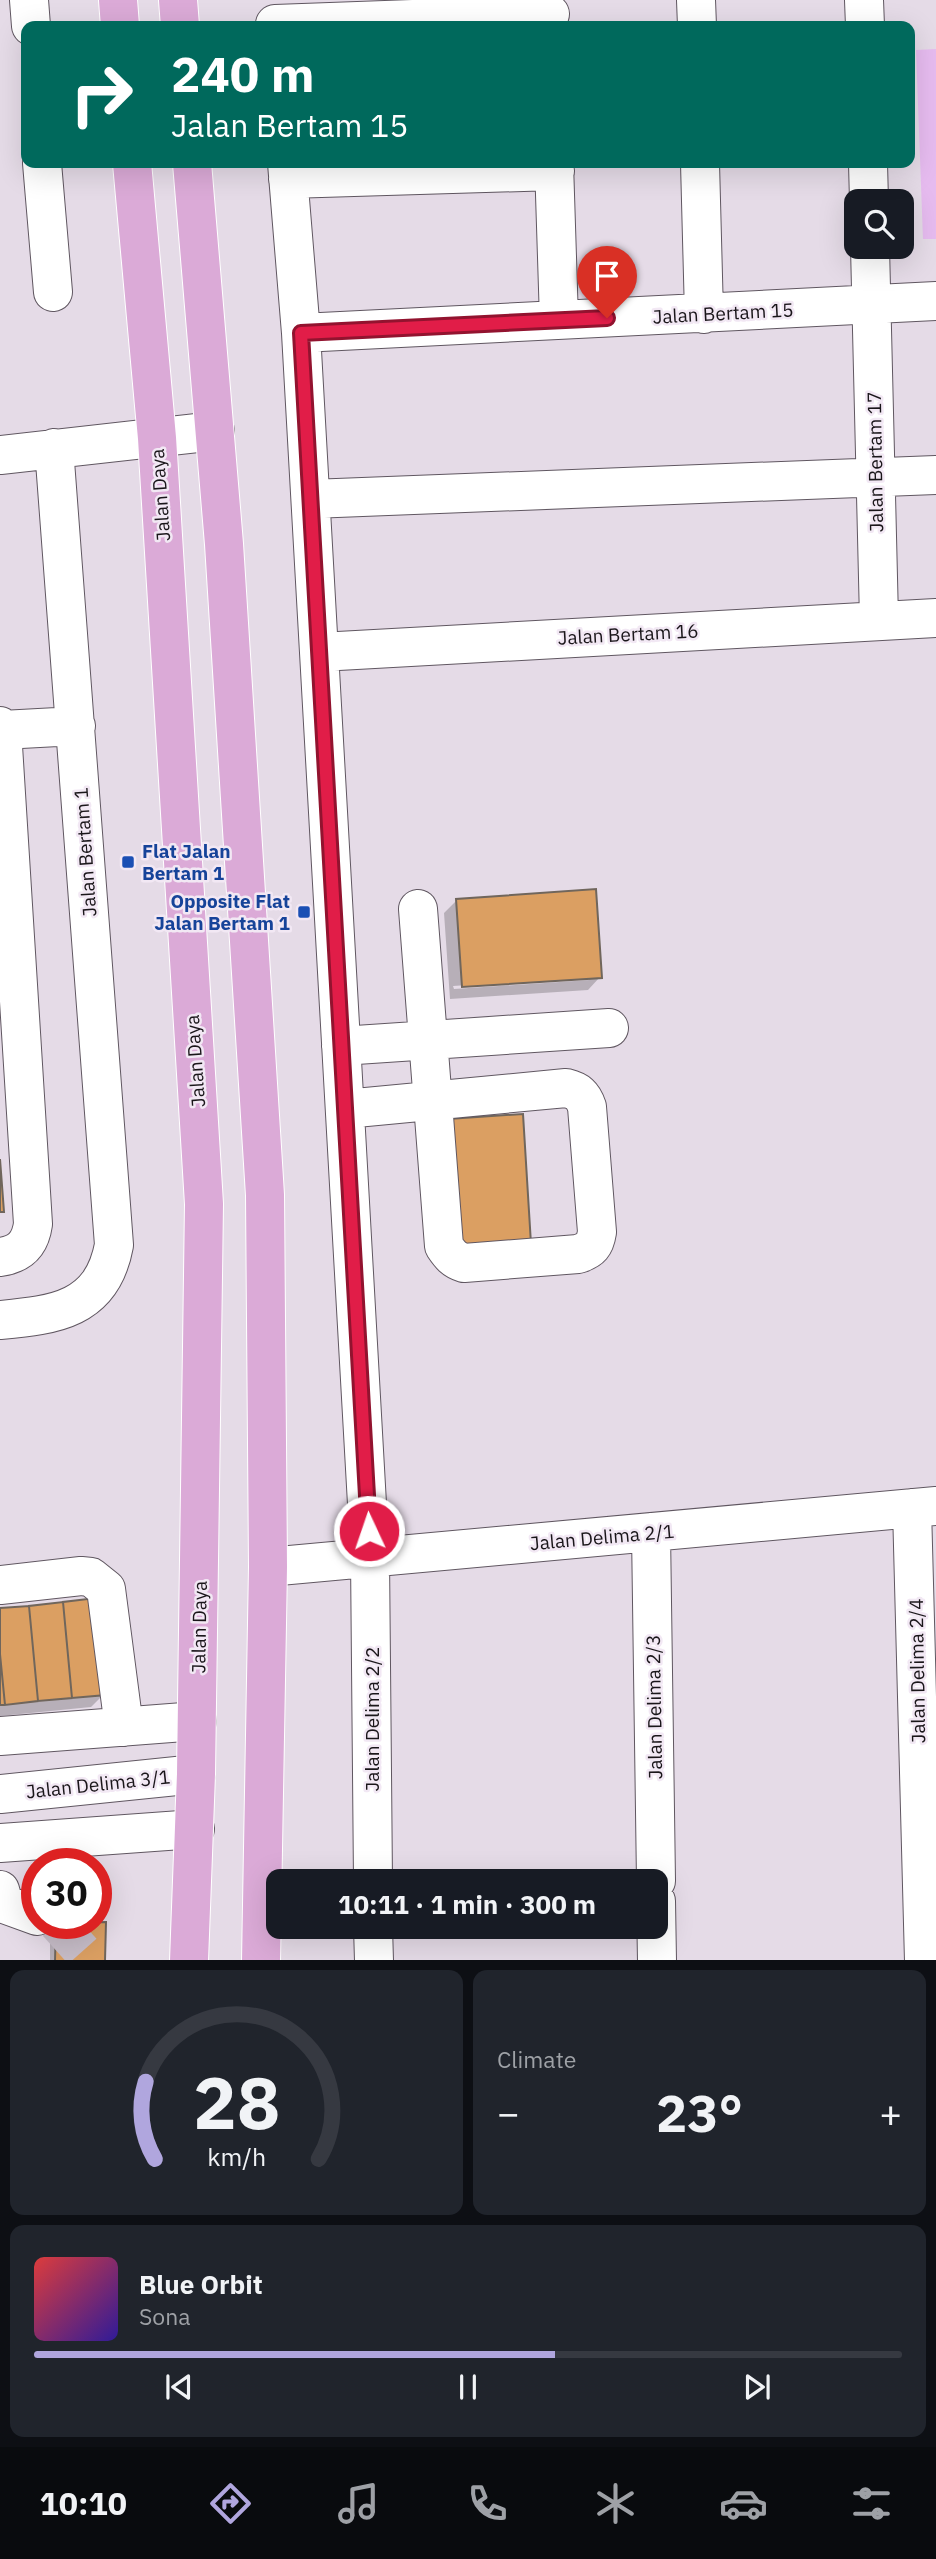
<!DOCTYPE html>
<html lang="en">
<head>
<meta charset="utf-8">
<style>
	body { margin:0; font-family:"IBM Plex Sans",sans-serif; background:#20242c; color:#f1f3f6; height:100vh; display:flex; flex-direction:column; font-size:26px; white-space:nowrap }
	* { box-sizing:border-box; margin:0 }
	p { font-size:23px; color:#9ea1a6 }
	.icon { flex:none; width:38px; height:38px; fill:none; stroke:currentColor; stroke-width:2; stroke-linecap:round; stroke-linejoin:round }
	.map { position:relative; height:1960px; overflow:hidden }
	.sheet { display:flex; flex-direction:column; gap:10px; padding:10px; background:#0d0f14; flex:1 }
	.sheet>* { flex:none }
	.top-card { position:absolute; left:21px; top:21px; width:894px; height:147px; border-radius:14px; box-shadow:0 7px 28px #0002; background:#00695c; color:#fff; overflow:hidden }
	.buttons { position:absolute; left:844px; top:189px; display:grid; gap:14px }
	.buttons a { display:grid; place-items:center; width:70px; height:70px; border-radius:14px; background:#171b24; box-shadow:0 7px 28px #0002; font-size:35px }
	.speed { position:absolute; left:21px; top:1848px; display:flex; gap:14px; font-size:35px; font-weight:700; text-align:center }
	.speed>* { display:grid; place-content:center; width:91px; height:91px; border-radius:50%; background:#171b24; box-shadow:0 7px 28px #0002; line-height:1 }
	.speed .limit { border:10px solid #d22; background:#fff; color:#111 }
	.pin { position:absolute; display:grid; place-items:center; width:60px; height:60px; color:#fff; margin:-72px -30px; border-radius:50% 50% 50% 0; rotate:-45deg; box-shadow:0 0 7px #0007 }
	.pin .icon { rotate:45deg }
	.me { position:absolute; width:77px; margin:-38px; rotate:357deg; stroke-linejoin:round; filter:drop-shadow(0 0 5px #0008) }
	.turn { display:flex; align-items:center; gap:24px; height:147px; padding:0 35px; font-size:32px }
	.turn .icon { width:91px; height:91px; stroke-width:2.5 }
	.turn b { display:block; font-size:49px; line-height:60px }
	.big { font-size:52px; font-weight:700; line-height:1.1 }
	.sheet .tile { flex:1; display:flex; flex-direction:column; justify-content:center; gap:10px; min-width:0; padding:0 24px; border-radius:14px; background:#20242c }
	.sheet .dial { align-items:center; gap:0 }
	.dial svg { height:182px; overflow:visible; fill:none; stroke:#363941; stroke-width:7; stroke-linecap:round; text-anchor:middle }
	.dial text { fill:#f1f3f6; stroke:none }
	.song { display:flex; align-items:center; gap:21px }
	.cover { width:84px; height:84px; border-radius:10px; background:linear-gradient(135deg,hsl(0 70% 55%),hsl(250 70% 35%)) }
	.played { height:7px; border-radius:4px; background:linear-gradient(90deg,#b0a6de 60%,#363941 60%) }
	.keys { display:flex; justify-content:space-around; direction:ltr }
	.heat { display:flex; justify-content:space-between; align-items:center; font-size:38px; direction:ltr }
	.sheet .tiles { flex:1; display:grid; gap:10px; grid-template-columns:1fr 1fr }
	.tile:last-child { grid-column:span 2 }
	.trip { position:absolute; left:266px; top:1869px; width:402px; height:70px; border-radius:14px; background:#171b24; box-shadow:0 7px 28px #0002; font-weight:700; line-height:70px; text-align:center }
	.dock { display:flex; height:112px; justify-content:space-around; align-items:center; background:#090b0e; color:#9ea1a6 }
	.dock .icon { width:49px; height:49px }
	.dock .selected { color:#b0a6de }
	.dock b { font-size:32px; color:#f1f3f6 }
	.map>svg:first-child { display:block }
	.green { fill:#e6bbef }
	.shadow { fill:#0003; fill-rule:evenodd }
	.building { fill:#db9f62; stroke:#70665c; stroke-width:2 }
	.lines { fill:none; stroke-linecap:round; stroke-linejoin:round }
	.minor-tunnel { stroke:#c7bdc8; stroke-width:38; stroke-dasharray:38 19; stroke-linecap:butt }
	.minor-casing { stroke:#605761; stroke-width:40 }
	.major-casing { stroke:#fff; stroke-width:40 }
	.minor { stroke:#fff; stroke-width:38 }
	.major { stroke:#dbaad7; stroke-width:38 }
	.route-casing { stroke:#92132f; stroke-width:18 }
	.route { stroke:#e11d48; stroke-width:12 }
	.transit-dot { fill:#1a4fb4; stroke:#f2e8f4; stroke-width:2.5 }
	.labels { text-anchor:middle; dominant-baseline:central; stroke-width:5; stroke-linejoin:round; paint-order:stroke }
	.street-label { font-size:19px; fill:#1a161a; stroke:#f2e8f4 }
	.transit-label { font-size:19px; font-weight:bold; fill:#164399; stroke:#f2e8f4; text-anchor:start }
</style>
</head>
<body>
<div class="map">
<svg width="936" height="1961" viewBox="0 0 936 1961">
	<rect width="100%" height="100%" fill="#e5dbe7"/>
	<path class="green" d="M936 49V239H923L916 50Z"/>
	<path class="shadow" d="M457 900 600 977 588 990 450 999 444 913ZM589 977V980L454 989 453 986Z
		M0 1610 104 1694 91 1707 0 1716Z
		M56 1924 103 1961H50V1930Z"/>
	<path class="building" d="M596 889 602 978 462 987 456 899Z
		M523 1114 531 1244 457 1249 448 1119Z
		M0 1159 4 1212H0Z
		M96 1598 106 1695 72 1698 63 1602Z
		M63 1602 72 1698 38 1701 29 1606Z
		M29 1606 38 1701 5 1705 0 1654V1608Z
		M0 1654 5 1705H0Z
		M106 1922 105 1961H55L56 1923Z"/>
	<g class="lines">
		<path class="minor-tunnel" d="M57 1923 91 1961"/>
		<defs>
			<path id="minor" d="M29 0 31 26
				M696 0 697 26
				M864 0 865 26
				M275 24 550 14
				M42 163 53 292
				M287 163 301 333 370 1557 373 1881
				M554 163 559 320
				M700 163 704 314
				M868 163 869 201
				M288 179 555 171
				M870 247 879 619
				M301 333 936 301
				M0 455 215 431
				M311 499 936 475
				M320 652 936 618
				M0 726 2 730 33 1224C30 1245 20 1254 0 1257
				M2 730 76 726
				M341 1046 609 1028
				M345 1109 566 1088C578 1091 583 1095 587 1107L597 1232C595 1245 591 1250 578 1254L464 1263C454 1260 450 1255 444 1246L418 909
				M0 1320C55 1315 102 1310 114 1245L54 448
				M912 1508 924 1961
				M651 1532 656 1881
				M268 1567 936 1506
				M0 1585 81 1576 91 1577 106 1589 124 1727
				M0 1736 197 1721
				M0 1794 196 1774
				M0 1843 195 1829
				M0 1890 4 1904 37 1916
				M656 1901 657 1961
				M373 1927 374 1961"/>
			<path id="major" d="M118 0 120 26
				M178 0 180 26
				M132 163 157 438 204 1204 196 1774 189 1961
				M192 163 224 544 265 1195 268 1567 261 1961"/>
		</defs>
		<use href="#minor" class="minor-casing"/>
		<use href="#major" class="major-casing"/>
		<use href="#minor" class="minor"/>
		<use href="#major" class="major"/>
	</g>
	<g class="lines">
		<defs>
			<path id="route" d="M369 1531 301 333 607 318"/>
		</defs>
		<use href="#route" class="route-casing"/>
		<use href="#route" class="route"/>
	</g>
	<g class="transit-dot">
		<rect x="121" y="855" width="14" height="14" rx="3.5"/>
		<rect x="297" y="905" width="14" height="14" rx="3.5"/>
	</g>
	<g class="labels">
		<g class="street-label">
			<text transform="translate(723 313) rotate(-3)">Jalan Bertam 15</text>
			<text transform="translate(875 462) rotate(-91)">Jalan Bertam 17</text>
			<text transform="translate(160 495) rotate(-94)">Jalan Daya</text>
			<text transform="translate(628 634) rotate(-3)">Jalan Bertam 16</text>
			<text transform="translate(85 852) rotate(-94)">Jalan Bertam 1</text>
			<text transform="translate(195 1061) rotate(-94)">Jalan Daya</text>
			<text transform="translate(602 1537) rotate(-5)">Jalan Delima 2/1</text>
			<text transform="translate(199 1627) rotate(-89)">Jalan Daya</text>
			<text transform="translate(917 1671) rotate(-91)">Jalan Delima 2/4</text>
			<text transform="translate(654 1707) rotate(-91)">Jalan Delima 2/3</text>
			<text transform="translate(372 1719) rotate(-90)">Jalan Delima 2/2</text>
			<text transform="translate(98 1784) rotate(-6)">Jalan Delima 3/1</text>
		</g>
		<g class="transit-label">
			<text x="142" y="851">Flat Jalan<tspan x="142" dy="22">Bertam 1</tspan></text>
			<text x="290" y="901" text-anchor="end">Opposite Flat<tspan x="290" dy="22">Jalan Bertam 1</tspan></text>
		</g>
	</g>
</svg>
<div class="buttons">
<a><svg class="icon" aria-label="search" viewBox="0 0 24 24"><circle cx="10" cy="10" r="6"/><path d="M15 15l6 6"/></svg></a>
</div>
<div class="speed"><div class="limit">30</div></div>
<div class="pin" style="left:607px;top:318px;background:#d93025"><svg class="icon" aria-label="arrive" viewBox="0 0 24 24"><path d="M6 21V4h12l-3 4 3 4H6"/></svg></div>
<svg class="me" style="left:369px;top:1531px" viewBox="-20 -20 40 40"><circle r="17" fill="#e11d48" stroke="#fff" stroke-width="3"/><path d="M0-11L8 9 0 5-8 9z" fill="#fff"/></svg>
<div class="trip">10:11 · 1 min · 300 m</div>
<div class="top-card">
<div class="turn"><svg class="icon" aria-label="right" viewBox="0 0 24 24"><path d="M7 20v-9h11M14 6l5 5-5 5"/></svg><div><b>240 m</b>Jalan Bertam 15</div></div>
</div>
</div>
<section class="sheet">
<div class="tiles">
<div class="tile dial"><svg viewBox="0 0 100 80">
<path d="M14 69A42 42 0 1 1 86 69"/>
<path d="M14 69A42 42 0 0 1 10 35" stroke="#b0a6de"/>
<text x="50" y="56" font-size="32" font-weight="700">28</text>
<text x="50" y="72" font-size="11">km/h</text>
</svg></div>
<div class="tile"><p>Climate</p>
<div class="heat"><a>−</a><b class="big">23°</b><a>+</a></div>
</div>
<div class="tile">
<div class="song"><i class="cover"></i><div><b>Blue Orbit</b><p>Sona</p></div></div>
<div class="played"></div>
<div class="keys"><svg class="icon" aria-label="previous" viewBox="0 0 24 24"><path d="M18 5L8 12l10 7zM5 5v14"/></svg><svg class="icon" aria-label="pause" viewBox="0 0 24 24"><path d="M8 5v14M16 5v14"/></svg><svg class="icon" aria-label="next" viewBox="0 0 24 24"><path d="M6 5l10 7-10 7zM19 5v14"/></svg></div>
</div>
</div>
</section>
<nav class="dock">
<b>10:10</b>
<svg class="icon selected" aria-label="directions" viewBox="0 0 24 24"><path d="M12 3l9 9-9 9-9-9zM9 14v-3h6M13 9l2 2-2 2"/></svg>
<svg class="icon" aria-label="music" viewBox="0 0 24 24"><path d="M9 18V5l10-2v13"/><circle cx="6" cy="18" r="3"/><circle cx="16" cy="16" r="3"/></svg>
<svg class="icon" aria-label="phone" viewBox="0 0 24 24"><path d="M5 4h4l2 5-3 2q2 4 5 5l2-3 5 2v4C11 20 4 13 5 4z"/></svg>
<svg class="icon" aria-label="climate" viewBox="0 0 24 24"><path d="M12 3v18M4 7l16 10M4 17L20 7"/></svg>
<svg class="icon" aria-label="car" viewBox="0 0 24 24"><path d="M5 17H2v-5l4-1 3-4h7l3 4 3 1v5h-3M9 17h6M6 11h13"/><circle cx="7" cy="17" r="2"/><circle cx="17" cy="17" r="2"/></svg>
<svg class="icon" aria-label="filters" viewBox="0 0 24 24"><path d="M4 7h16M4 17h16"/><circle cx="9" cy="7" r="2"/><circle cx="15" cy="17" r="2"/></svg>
</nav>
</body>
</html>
